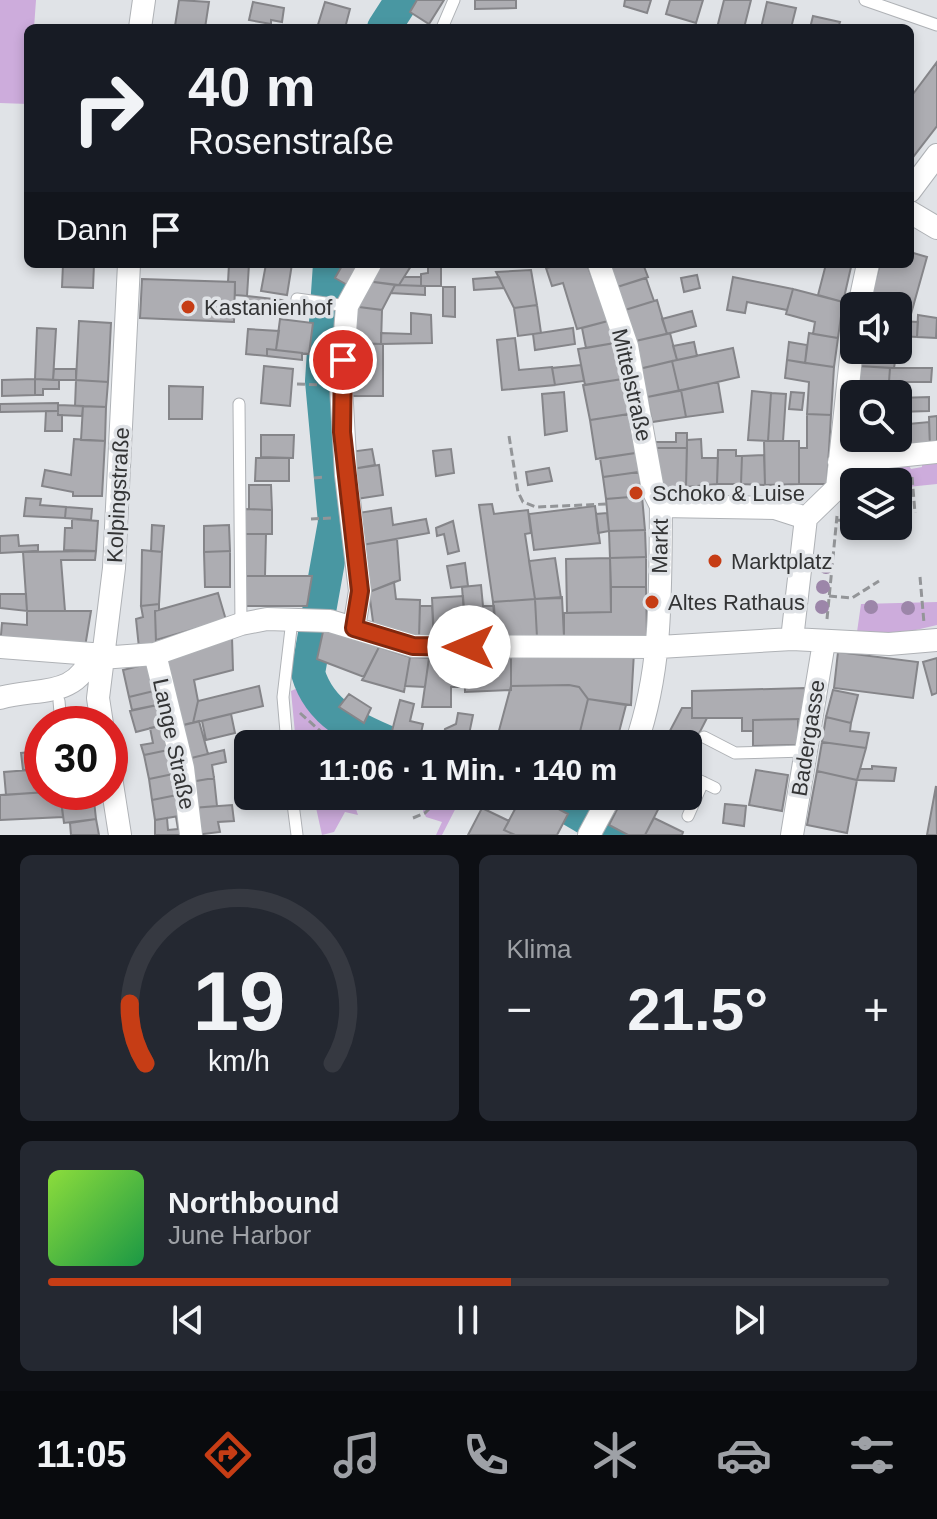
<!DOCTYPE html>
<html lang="de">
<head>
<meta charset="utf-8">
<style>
	body { margin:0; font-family:Helvetica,sans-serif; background:#242831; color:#f1f3f6; height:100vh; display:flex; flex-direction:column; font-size:30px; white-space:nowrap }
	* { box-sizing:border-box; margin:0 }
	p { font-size:26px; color:#9ea1a6 }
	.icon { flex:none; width:44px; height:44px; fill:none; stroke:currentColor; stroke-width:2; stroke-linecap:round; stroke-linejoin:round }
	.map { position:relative; height:835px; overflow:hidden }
	.drawer { display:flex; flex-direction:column; gap:20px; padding:20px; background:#0d0f14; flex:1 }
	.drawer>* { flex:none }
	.banner { position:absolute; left:24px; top:24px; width:890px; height:244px; border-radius:12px; box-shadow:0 4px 12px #0003; background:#171b24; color:#f1f3f6; overflow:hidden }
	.controls { position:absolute; left:840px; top:292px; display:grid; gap:16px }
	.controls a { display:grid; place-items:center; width:72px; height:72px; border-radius:12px; background:#171b24; box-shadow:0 4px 12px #0003; font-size:40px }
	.speed { position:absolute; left:24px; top:706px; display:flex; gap:16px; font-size:40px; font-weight:700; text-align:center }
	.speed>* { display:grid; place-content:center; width:104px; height:104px; border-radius:50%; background:#171b24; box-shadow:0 4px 12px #0003; line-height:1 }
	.speed .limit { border:12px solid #d22; background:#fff; color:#111 }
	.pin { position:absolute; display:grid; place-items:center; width:68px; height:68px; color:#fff; margin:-34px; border:4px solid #fff; border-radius:50%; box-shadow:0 2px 8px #0007 }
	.me { position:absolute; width:88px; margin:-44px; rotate:270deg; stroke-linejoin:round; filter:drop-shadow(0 0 6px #0008) }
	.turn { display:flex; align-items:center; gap:28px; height:168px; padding:0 32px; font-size:36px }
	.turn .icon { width:104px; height:104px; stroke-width:2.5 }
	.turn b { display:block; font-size:56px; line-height:68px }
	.then { display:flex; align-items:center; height:76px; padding:0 32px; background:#0003; gap:16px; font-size:30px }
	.big { font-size:60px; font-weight:800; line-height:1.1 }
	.drawer .tile { flex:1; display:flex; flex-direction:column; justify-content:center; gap:12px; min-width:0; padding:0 28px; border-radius:12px; background:#242831 }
	.drawer .dial { align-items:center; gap:0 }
	.dial svg { height:208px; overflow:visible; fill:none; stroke:#363941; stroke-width:7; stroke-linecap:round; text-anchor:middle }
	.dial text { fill:#f1f3f6; stroke:none }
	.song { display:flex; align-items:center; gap:24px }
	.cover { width:96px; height:96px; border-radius:12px; background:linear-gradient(135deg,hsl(90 70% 55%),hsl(140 70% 35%)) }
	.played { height:8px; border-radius:4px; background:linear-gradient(90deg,#c63d15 55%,#363941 55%) }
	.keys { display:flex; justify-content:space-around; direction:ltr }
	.heat { display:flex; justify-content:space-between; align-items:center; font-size:44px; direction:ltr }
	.drawer .tiles { flex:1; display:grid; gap:20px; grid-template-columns:1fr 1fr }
	.tile:last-child { grid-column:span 2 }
	.trip { position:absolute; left:234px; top:730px; width:468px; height:80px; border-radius:12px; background:#171b24; box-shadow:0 4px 12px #0003; font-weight:800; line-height:80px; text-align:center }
	.tabs { display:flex; height:128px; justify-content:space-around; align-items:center; background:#090b0e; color:#9ea1a6 }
	.tabs .icon { width:56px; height:56px }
	.tabs .selected { color:#c63d15 }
	.tabs b { font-size:36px; color:#f1f3f6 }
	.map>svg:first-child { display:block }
	.green { fill:#cdacdc }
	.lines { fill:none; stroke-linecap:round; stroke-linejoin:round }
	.river { stroke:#4997a2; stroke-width:34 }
	.building { fill:#adadb2; stroke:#858589; stroke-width:2 }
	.lane-casing { stroke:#afb2b6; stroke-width:13 }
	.street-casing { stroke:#afb2b6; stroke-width:24 }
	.path { stroke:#939598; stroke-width:3; stroke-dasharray:8 4; stroke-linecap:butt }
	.lane { stroke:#fff; stroke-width:11 }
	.street { stroke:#fff; stroke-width:22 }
	.tree { fill:#9c86a9 }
	.route-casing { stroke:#81280e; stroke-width:20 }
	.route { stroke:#c63d15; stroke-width:14 }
	.poi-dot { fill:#c63d15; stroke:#e0e3e7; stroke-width:3 }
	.labels { text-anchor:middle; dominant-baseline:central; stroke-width:7; stroke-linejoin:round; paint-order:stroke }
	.poi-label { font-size:22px; fill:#333435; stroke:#e0e3e7; text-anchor:start }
	.street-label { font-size:22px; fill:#333435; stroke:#e0e3e7 }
</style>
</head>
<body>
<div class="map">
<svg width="937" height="835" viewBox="0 0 937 835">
	<rect width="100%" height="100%" fill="#e0e3e7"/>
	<path class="green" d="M0 0H36L34 28H28V104L0 103Z
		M937 459V484L898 488V482H854V514L845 513 850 469 907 462 911 469 922 467V461Z
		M937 602V625L886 637 857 632 861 604Z
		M307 684 345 734 373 744H296L291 691Z
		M300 796 355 806 358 815 345 812 334 832 322 835 315 803 300 806Z
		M428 796H462L442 835H436L442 822 426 817 423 811Z"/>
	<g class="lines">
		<path class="river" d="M384 28 402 0
			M330 264 322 381 335 522 308 673C320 714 355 729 391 744
			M549 796 615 835"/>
	</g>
	<path class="building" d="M179 0 209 2 205 28 175 26Z
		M417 0H444L429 24 410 12Z
		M475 0H516V8L475 9Z
		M625 0H651L647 13 624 6Z
		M670 0H703L696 23 666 14Z
		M724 0H751L744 28H717Z
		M253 2 284 8 282 22 271 20V24L249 20Z
		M325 2 350 9 345 28H317Z
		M767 2 796 8 791 28H761Z
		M813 16 840 22 838 28H810Z
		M937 62V126L910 161V98Z
		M910 252 927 257 911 314 898 311V306L869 303 880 264H910Z
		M63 264H94L93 288 62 287Z
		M229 264H249L247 296 235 295V282H228Z
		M266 264H292L287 295 261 291Z
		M343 264H362L349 286 335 278Z
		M377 264H408L411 266 399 285 366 281Z
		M563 264H587L608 321 577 329 563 283 552 286 546 268Z
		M605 264H643L648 277 614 288Z
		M826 264 851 267 843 302 818 295Z
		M428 265H441V286H421V274L428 273Z
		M531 270 537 305 514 308 496 272Z
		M697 275 700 288 684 292 681 278Z
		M404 277H421V286L399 285Z
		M499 277 504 288 474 290 473 279Z
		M733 277 793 289 787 310 747 302 745 313 727 310Z
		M646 278 654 301 622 311 614 288Z
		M142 279 235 282 234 322 140 318Z
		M366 281 395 285 382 310 351 306Z
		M395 285 425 286V295L391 293Z
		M443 287H455V317L443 316Z
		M793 289 843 302 838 338 813 334 815 322 786 314Z
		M247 296 282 300 273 312 246 309Z
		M657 300 667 334 631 342 622 311Z
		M537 305 541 333 518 336 514 308Z
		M351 306 382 310 381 344 349 343Z
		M692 311 696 326 667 334 662 319Z
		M411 313 431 315 432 343 381 344V333L411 334Z
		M918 315 937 318 936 338 917 337Z
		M280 319 313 323 309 354 276 350Z
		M79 321 111 323 108 382 76 380Z
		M608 321 615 343 586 348 582 328Z
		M898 321 918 322 917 337 898 336Z
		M37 328 56 329 53 380 35 379Z
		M573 328 575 344 535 350 533 334Z
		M248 329 279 331 276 350 267 349V356L246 354Z
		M670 333 677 360 639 369 631 342Z
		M809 333 838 338 834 367 805 363Z
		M515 338 519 370 552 367 555 385 502 390 497 340Z
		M694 342 697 356 677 360 673 346Z
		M789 342 807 345 805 363 787 360Z
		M349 343 383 344V396H348Z
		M615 343 623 379 585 385 578 349Z
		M733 348 739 377 679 391 672 361Z
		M267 349 302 353V360L267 356Z
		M861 350H897L894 368 858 366Z
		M787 360 834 367 831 415 807 414 809 382 785 378Z
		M672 361 679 391 647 397 639 369Z
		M581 365 584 381 555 385 552 368Z
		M264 366 293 369 290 406 261 403Z
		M858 366 890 368 888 394H855Z
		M890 368H932L931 382H889Z
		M54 369H76V380H53Z
		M35 379V395L2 396V380Z
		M35 379 59 380V389H43V395H35Z
		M623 379 629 414 590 420 583 385Z
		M76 380 108 382 106 407 75 406Z
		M718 382 723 412 686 417 681 390Z
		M169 386 203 387 202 419H169Z
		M681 390 686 417 652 422 647 397Z
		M752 391 771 393 768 441 748 440Z
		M564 392 567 431 545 435 542 394Z
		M791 392 804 393 802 410 789 409Z
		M771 393 786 394 783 441H768Z
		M929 397V411L898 412V398Z
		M58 403V411L0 412V404Z
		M58 405 83 406 82 416 58 415Z
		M83 406 106 407 105 441 81 440Z
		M46 411H58V415H62V431H45Z
		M854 413V438H896V451L849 456Z
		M629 414 636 453 596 459 590 420Z
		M807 414 831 415 827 484H799V448H807Z
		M937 416V446L930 447 929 417Z
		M929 422 930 447 896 451 898 425Z
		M676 433H687V448H655V442H676Z
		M261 435H294L293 458 261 457Z
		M74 439 105 441 102 496H73V492L42 486 45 470 71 475Z
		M701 439 702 458H718L717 484 686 487 687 440Z
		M764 441H799V484L765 485Z
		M655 448H687L686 487 661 488Z
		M372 449 375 465 352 469 349 452Z
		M451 449 454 473 436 476 433 451Z
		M718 450H736V456H742L741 484H717Z
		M636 453 639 472 603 477 600 458Z
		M764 455 765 485 741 484 742 456Z
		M256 458H289V481H255Z
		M379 465 383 495 356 499 352 469Z
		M549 468 552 481 528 485 526 472Z
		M639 472 642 496 606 499 603 477Z
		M249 485H271L272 510 249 509Z
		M642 496 645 530 609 531 606 499Z
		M26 498 41 499 40 505 66 507 65 518 24 516Z
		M492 504 494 514 528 510 531 533 525 534 535 599 493 602 479 505Z
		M595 506 600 543 534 550 529 514Z
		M66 507 92 509 91 520 65 518Z
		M391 508 393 525 426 519 429 533 362 545 358 513Z
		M245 509 272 510V534H245Z
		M607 513 609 531 598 533 596 514Z
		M72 519 98 521 96 551 64 550 65 528H72Z
		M453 521 459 551 448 554 444 534 437 536 436 528Z
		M152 525 164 526 162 552 151 551Z
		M229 525 230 551 204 552V526Z
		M645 530 646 557 610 558 609 531Z
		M245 534H266L265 576H243Z
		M18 535 19 546 38 545V551L0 553V536Z
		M397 539 400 580 369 592 362 545Z
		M142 550 162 552 159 604 141 606Z
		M96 551 95 560H61L65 611H27L23 552Z
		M230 551V587H205L204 552Z
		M646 557V587H611L610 558Z
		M555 558 561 598 535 599 529 561Z
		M610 558 611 612 567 613 566 559Z
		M465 563 468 586 451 588 447 566Z
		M243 576H312L307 606H243Z
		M394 582 396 599 420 600 419 638 374 629 369 592Z
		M481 585 483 606H494L496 638 466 639 462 587Z
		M611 587H646L647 636 564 637V613L611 612Z
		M218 593 226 620 156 640 155 611Z
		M0 594H26L27 611 0 608Z
		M463 596 466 637H434L432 598Z
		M562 597 564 637H537L535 599Z
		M535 599 537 637 496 638 493 602Z
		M159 604V610L155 611 156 643 139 648 136 619 143 617 141 606Z
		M420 606H432L434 640 419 638Z
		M27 611H91L84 653 0 647 2 623 27 625Z
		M324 627 379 647 364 677 317 659Z
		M232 637 233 670 194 680 198 701 193 723 179 726 162 659Z
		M379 647 410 657 404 692 362 680Z
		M634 652 631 705 588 699 579 687 569 685 511 686V653Z
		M838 652 918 662 913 698 834 688Z
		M511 653V690L465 692 464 655Z
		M464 655 465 687H451V707H422L429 658Z
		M410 657 429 658 425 687 405 686Z
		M937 658V693L932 695 923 662Z
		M151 663 158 690 129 697 123 670Z
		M569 685 579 687 588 699 577 744H546L541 738H497L511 686Z
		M259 686 263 706 193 723 198 701Z
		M805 688V719L753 720V731H742V718H692V691Z
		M158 690 162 704 132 710 129 697Z
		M833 690 858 695 851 723 826 717Z
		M349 694 371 708 364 723 339 707Z
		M588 699 626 705 616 744H577Z
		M400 700 414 704 410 721 423 724 419 742 391 735Z
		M162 704 167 724 136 732 130 711Z
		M682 708H692V718H707L688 755V744H663Z
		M458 713 473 715 467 744H442L445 729 456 724Z
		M231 714 235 733 206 740 202 721Z
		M826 717 851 723 850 731 869 733 866 748 822 742Z
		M798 719V745L753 746V720Z
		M199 721 208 754 187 759 179 726Z
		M167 724 173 749 144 755 141 745 153 743 150 728Z
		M822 742 866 748 857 780 817 771Z
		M173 749 178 773 149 779 144 755Z
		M224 750 226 762 212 765 214 778 190 782 187 759Z
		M42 751V769L23 770 21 753Z
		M872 766 896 768 894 781 857 780 860 769H872Z
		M42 769V792H47L6 795 4 772Z
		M756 770 788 775 782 811 749 805Z
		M817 771 857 780 847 833 807 825Z
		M178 773 182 794 152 800 149 779Z
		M214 778 217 806 192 808 190 782Z
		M936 786 937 835H927Z
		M47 792H60L63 817 0 820V795Z
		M60 792H93L96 819 64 823Z
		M182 794 185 815 155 820 152 800Z
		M522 796 531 802 534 796 568 814 557 835H515L504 830Z
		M624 796H665L645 835H628L609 825Z
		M725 804 746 806 744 826 723 823Z
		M232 805 234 821 218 822 220 832 195 835 192 808Z
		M482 808 509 821 504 830 515 835H468Z
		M185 815 187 835H155V820L167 818 168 830 178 829 176 817Z
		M654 818 683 832 682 835H645Z
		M96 819 99 835H71L70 823Z"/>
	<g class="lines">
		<defs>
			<path id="lane" d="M865 0 937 25
				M442 28 454 0
				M297 299 347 306
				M239 404 241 624
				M59 701 61 724
				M704 737 735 753 805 751
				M287 744 283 697 292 620
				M688 775 715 788
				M292 796 297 835
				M688 816 703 782"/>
			<path id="street" d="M140 28 144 0
				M910 191 937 155
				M910 212 937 228
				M599 264 627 346 653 490 661 506
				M859 306 868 264
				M839 462 937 452
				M354 628 360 591 346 475 341 386 347 306 370 264
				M792 639 806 518 837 488 854 330
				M0 647 92 654C77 699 38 687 0 698
				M155 654 183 768 191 835
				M101 658 155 654 241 624 267 619 330 621 413 646 659 647 792 639 889 644 937 640
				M102 724 98 698 114 568 129 264
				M636 744C663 666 660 588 661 506L775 508 806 518
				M110 771 120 835
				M589 835 610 796
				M792 835 824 642"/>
		</defs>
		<use href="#lane" class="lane-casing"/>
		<use href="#street" class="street-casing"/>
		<path class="path" d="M297 384 322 385
			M509 436 518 492 523 502 536 507 607 504
			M912 477 915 513
			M314 478 326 477
			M311 519 331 518
			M838 520 854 521
			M920 577 924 623
			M829 596 852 598 879 581
			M827 619 837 516
			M300 713 335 744
			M545 744 546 743
			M527 796 533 798
			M413 818 425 813 442 796"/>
		<use href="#lane" class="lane"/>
		<use href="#street" class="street"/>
	</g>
	<g class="tree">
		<circle cx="826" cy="567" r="7"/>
		<circle cx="823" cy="587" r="7"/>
		<circle cx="822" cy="607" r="7"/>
		<circle cx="871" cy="607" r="7"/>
		<circle cx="908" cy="608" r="7"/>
	</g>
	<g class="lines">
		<defs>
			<path id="route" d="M343 360 342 432 360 591 354 628 413 646 469 647"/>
		</defs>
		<use href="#route" class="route-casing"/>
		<use href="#route" class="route"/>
	</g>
	<g class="poi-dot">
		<circle cx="188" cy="307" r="8"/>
		<circle cx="636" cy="493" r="8"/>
		<circle cx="715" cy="561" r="8"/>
		<circle cx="652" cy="602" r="8"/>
	</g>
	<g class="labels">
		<g class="poi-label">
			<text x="204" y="307">Kastanienhof</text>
			<text x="652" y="493">Schoko &amp; Luise</text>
			<text x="731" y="561">Marktplatz</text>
			<text x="668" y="602">Altes Rathaus</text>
		</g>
		<g class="street-label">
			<text transform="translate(632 385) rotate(77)">Mittelstraße</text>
			<text transform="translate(118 495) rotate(-87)">Kolpingstraße</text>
			<text transform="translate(660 546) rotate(-89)">Markt</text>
			<text transform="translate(808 738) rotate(-81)">Badergasse</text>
			<text transform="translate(174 744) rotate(78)">Lange Straße</text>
		</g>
	</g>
</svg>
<div class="controls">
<a><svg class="icon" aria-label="sound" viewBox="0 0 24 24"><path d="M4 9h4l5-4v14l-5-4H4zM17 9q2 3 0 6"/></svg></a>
<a><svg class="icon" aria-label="search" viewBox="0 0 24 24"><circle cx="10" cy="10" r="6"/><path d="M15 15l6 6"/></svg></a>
<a><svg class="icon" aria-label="layers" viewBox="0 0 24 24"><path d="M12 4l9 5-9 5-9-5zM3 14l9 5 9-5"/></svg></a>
</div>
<div class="speed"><div class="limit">30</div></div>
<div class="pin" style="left:343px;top:360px;background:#d93025"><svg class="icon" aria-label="arrive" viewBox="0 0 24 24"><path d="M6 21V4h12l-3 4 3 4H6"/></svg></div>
<svg class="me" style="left:469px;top:647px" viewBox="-20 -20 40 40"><circle r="19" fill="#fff"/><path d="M0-13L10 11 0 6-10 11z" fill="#c63d15"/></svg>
<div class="trip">11:06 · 1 Min. · 140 m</div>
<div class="banner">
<div class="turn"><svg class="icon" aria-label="right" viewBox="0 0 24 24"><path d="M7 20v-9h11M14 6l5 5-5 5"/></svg><div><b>40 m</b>Rosenstraße</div></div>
<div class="then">Dann<svg class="icon" aria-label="arrive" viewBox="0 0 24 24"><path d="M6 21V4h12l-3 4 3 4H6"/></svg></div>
</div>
</div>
<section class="drawer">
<div class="tiles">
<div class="tile dial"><svg viewBox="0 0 100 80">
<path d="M14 69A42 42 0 1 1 86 69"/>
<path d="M14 69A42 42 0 0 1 8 46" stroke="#c63d15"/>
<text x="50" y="56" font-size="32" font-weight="700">19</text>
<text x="50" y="72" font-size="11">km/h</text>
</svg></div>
<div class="tile"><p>Klima</p>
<div class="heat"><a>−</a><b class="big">21.5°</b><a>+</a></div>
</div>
<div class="tile">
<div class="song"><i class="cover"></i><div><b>Northbound</b><p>June Harbor</p></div></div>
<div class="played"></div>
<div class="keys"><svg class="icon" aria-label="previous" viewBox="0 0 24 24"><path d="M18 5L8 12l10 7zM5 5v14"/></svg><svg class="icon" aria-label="pause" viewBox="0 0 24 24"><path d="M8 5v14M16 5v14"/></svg><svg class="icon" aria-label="next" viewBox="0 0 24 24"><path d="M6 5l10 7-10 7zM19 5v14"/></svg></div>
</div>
</div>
</section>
<nav class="tabs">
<b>11:05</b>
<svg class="icon selected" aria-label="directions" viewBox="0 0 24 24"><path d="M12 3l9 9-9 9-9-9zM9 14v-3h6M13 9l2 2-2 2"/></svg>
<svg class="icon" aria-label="music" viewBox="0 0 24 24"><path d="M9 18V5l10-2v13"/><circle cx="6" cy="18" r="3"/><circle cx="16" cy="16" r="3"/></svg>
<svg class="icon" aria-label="phone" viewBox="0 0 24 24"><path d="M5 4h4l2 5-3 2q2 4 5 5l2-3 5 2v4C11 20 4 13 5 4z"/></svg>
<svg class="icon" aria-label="climate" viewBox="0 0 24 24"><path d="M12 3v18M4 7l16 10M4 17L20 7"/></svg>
<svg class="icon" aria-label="car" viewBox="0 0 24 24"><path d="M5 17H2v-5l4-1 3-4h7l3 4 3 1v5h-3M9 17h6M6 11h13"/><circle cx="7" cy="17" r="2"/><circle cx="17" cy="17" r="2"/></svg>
<svg class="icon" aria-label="filters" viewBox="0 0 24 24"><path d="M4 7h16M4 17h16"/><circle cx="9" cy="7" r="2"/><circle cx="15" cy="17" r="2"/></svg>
</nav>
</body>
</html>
